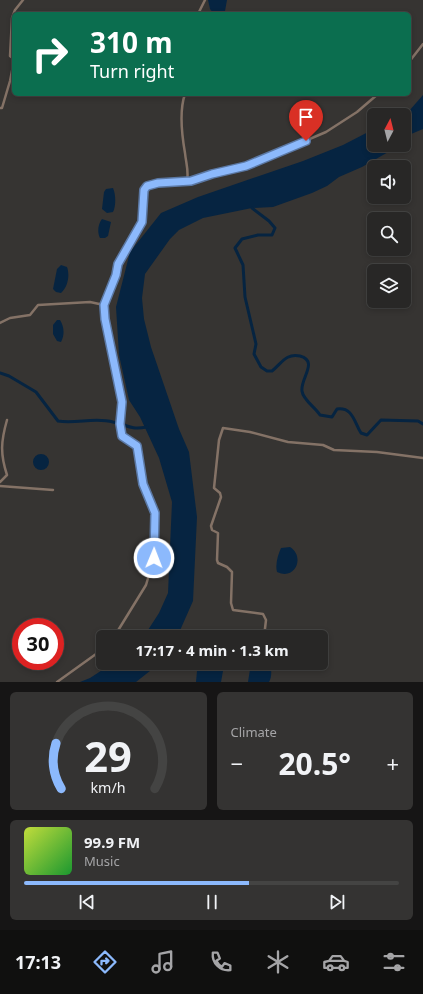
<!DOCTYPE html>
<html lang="en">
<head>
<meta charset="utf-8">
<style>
	body { margin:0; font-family:"Noto Sans",sans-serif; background:#343332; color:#f1f3f6; height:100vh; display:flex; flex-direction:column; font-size:15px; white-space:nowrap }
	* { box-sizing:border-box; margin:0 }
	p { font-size:13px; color:#a5a5a7 }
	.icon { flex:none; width:22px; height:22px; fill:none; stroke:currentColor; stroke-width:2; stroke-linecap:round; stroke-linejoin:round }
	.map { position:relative; height:682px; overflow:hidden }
	.side { display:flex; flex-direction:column; gap:10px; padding:10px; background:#161515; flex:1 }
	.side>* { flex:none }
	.guide { position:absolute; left:12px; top:12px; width:399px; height:84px; border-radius:6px; box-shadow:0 2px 6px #0003,0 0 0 1px #444443; background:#0b6e4f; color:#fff; overflow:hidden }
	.needle { width:26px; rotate:7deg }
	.tools { position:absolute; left:367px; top:108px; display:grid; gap:8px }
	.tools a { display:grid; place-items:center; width:44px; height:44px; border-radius:6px; background:#282726; box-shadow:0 2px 6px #0003,0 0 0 1px #444443; font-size:20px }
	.speed { position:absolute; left:12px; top:618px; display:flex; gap:8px; font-size:20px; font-weight:700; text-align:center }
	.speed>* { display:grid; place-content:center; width:52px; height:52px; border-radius:50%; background:#282726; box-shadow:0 2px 6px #0003,0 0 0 1px #444443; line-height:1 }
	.speed .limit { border:6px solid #d22; background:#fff; color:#111 }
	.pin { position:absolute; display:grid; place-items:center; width:34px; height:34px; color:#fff; margin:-41px -17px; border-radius:50% 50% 50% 0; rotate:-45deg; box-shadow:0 0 4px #0007 }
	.pin .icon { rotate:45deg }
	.me { position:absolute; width:44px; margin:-22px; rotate:1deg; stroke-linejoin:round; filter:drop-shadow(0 0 3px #0008) }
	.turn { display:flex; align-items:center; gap:14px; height:84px; padding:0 12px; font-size:18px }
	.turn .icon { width:52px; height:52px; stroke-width:2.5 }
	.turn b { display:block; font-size:28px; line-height:34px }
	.big { font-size:30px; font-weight:700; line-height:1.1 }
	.side .card { flex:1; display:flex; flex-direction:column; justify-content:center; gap:6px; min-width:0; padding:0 14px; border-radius:6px; background:#343332 }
	.side .dial { align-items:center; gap:0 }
	.dial svg { height:104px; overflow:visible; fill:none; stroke:#444443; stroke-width:7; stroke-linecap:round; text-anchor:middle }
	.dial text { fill:#f1f3f6; stroke:none }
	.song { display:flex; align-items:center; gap:12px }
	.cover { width:48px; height:48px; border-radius:6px; background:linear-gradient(135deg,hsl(70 70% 55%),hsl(130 70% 35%)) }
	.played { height:4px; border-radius:2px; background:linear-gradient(90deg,#8cb9fc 60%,#444443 60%) }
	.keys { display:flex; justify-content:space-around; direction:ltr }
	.heat { display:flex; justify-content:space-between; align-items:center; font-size:22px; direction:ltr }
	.side .tiles { flex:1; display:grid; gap:10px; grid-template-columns:1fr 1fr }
	.card:last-child { grid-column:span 2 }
	.trip { position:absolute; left:96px; top:630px; width:232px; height:40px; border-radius:6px; background:#282726; box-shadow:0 2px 6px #0003,0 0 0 1px #444443; font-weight:700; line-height:40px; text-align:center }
	.menu { display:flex; height:64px; justify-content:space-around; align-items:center; background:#10100f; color:#a5a5a7 }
	.menu .icon { width:28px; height:28px }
	.menu .selected { color:#8cb9fc }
	.menu b { font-size:18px; color:#f1f3f6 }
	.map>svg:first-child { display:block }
	.water { fill:#062441 }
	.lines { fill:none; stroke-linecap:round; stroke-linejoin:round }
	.canal { stroke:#062441; stroke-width:3 }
	.street { stroke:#847266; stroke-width:2.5 }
	.route-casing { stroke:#5b78a4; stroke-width:10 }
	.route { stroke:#8cb9fc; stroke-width:7 }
</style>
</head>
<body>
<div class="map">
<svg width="423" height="682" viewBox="0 0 423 682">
	<rect width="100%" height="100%" fill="#363432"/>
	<path class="water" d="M208 0H227L225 11 220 14H214L210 9Z
		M423 95V129L404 137V115H401L409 111Z
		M374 129V145H397L390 151 362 167 339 177 327 186 312 193 273 207 252 208 203 218 179 230 170 239 145 274 142 298 144 319 151 347 179 429 189 452 197 517 193 601 178 635 177 637H142L148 630 159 613 168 593 172 502 159 458 140 417 129 400 119 355 116 307 130 252 161 213 198 197 303 161 343 145Z
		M113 188C116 195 116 206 113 212L107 213 102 209 104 192 106 189Z
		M102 219 111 222 108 236 105 238H100C97 232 98 224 102 219Z
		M61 265 67 267C70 275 68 287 61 293L56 292 53 289 57 269Z
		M57 320H60C64 326 65 335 61 342L57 341 53 334V325Z
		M33 462a8 8 0 1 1 16 0a8 8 0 1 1-16 0Z
		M290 547C305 556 296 581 277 572 275 564 278 555 281 548Z
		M113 663H160L136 682H80L90 678Z
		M199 663H221L223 671 221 682H196L197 671Z
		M251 663H269C272 668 272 677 269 682H248Z"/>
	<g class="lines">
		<path class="canal" d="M252 208 269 221 275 228 272 235H258L242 239 235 248 243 265 245 297 256 344 254 354 261 367 267 371H272C282 363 286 353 300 356 319 361 300 379 302 391 303 400 315 407 320 415L332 417 337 409C353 407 354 422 361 433L367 435 381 420 418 421 423 424
			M0 373 9 376 36 392 58 421C76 424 95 417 113 422 128 425 129 430 147 427"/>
		<path class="street" d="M198 14 205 0
			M14 59 10 56 12 18 15 10 23 0
			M409 62 423 44
			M185 94C179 111 182 136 185 153 186 163 189 171 187 181
			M0 108H2L10 81 14 61
			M0 323 10 318 30 315 38 305 90 302 104 305
			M0 482 7 475C0 454 1 441 7 420
			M0 486 53 490
			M114 637 146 585 154 558 155 513 143 484 137 446 122 436 120 424 122 401 105 319 104 305 116 275 118 264 142 222 144 190 147 186 158 183 191 181 212 174 246 166 326 132 357 112 378 94
			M264 637 266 620 263 614 233 610 231 603 232 572 227 567 218 563 217 560 218 533 212 530 211 526 221 497 220 493 214 488 219 440 223 428 250 432 288 442 323 445 334 450 377 452 423 458
			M57 682 103 649"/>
	</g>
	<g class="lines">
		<defs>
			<path id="route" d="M154 558 155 513 143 484 137 446 122 436 120 424 122 402 105 319 104 305 116 275 118 264 142 222 144 190 147 186 158 183 191 181 212 174 246 166 306 141"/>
		</defs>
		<use href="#route" class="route-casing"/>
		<use href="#route" class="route"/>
	</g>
</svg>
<div class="tools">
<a><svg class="needle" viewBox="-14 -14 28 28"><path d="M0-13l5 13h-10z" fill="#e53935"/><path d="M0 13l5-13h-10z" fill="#a5a5a7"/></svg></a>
<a><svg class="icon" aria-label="sound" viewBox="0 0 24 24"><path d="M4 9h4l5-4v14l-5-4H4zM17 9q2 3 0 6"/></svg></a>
<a><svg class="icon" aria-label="search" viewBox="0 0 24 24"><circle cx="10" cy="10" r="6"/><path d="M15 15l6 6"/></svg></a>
<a><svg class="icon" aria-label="layers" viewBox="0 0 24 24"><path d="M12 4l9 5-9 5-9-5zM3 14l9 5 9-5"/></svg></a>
</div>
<div class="speed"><div class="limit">30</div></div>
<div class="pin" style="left:306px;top:141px;background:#d93025"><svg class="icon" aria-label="arrive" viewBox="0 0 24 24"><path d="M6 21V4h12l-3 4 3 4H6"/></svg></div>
<svg class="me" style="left:154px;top:558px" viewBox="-20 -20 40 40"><circle r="17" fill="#8cb9fc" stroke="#fff" stroke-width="3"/><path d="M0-11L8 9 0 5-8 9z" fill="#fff"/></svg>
<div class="trip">17:17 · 4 min · 1.3 km</div>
<div class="guide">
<div class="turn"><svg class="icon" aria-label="right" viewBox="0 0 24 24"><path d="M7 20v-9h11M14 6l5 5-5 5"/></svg><div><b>310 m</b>Turn right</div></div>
</div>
</div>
<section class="side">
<div class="tiles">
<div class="card dial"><svg viewBox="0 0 100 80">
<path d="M14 69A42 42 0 1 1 86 69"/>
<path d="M14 69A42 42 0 0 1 10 34" stroke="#8cb9fc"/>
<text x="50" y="56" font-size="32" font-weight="700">29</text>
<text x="50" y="72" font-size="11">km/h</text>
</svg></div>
<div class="card"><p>Climate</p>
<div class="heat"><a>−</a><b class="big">20.5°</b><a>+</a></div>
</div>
<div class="card">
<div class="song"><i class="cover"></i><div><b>99.9 FM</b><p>Music</p></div></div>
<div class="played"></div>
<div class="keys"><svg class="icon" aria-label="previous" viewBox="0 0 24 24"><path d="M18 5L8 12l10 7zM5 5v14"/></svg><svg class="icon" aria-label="pause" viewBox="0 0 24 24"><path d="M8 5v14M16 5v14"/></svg><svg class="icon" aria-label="next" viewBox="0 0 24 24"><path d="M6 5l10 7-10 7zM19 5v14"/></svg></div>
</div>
</div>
</section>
<nav class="menu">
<b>17:13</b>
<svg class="icon selected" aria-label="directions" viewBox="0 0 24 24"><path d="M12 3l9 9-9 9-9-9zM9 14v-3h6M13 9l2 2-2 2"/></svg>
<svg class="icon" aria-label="music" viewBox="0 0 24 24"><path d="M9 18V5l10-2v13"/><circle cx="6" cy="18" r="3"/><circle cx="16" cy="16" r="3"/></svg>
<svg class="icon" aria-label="phone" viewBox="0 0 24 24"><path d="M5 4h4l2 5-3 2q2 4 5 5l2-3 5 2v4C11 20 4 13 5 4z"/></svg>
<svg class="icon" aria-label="climate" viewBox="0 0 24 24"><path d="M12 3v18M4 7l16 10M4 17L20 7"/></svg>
<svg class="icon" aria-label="car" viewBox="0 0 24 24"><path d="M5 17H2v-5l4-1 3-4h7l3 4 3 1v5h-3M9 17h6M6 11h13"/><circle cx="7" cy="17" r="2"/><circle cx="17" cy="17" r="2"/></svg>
<svg class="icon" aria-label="filters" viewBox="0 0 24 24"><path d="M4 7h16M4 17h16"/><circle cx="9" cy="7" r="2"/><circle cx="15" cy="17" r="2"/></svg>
</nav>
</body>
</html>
